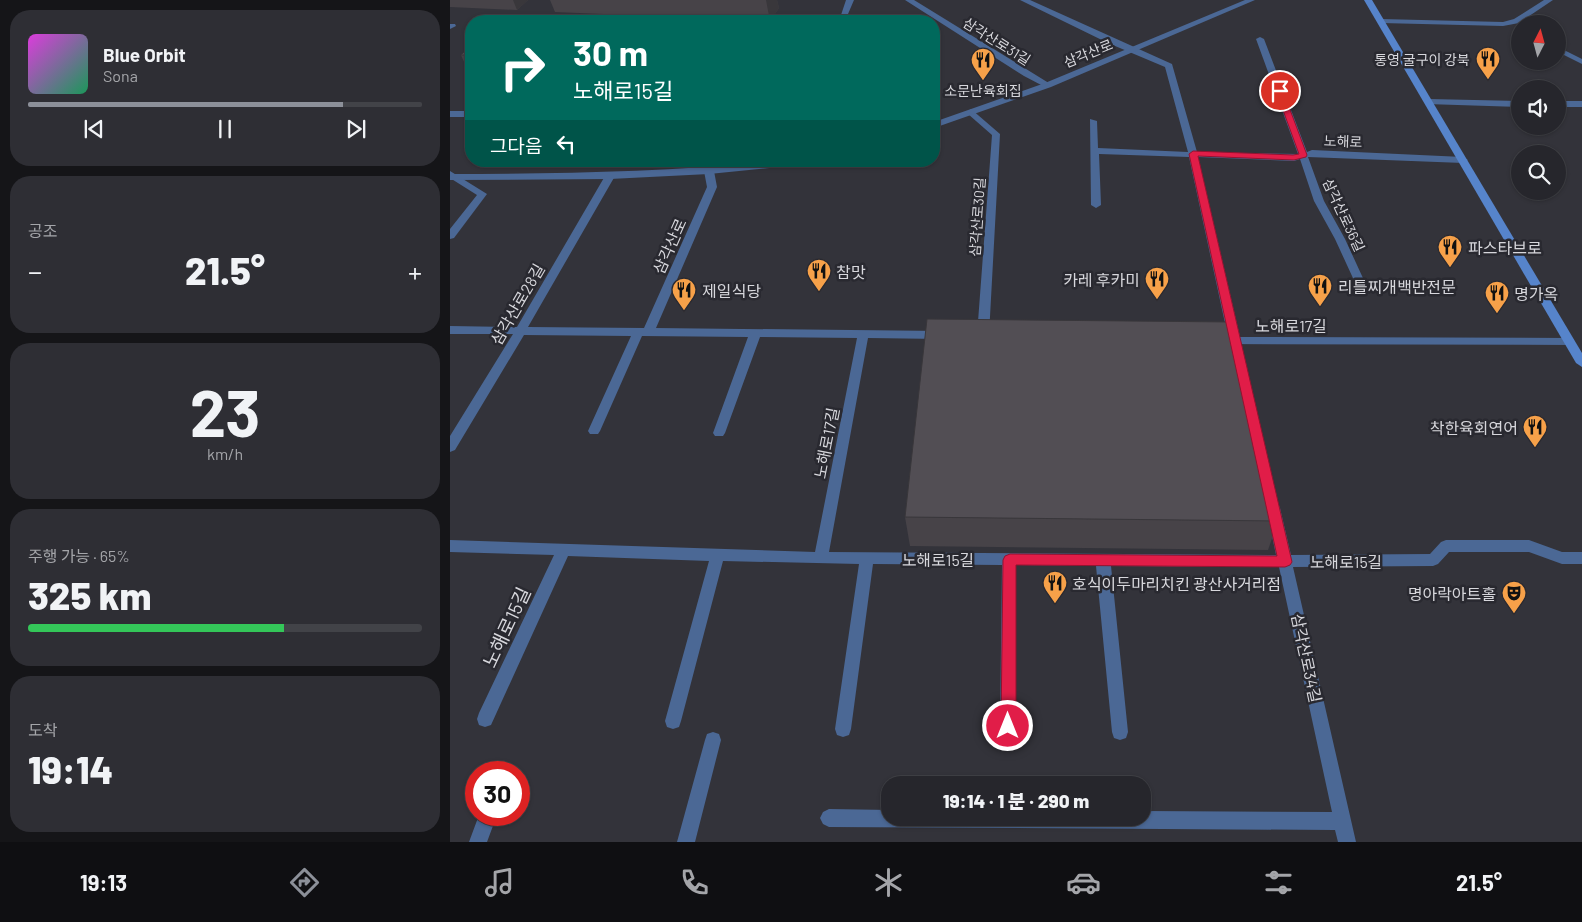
<!DOCTYPE html>
<html lang="ko">
<head>
<meta charset="utf-8">
<style>
	body { margin:0; font-family:Barlow,"Noto Sans KR",sans-serif; background:#2e2e34; color:#f1f3f6; height:100vh; display:flex; flex-direction:column; font-size:19px; white-space:nowrap }
	* { box-sizing:border-box; margin:0 }
	p { font-size:16px; color:#a4a5a9 }
	.icon { flex:none; width:28px; height:28px; fill:none; stroke:currentColor; stroke-width:2; stroke-linecap:round; stroke-linejoin:round }
	.map { position:relative; flex:1; overflow:hidden }
	.sheet { display:flex; flex-direction:column; gap:10px; padding:10px; background:#151518; width:450px }
	.sheet>* { flex:none }
	.guide { position:absolute; left:15px; top:15px; width:475px; height:152px; border-radius:20px; box-shadow:0 1px 4px #0004,0 0 0 1px #424348; background:#00695c; color:#fff; overflow:hidden }
	.needle { width:32px; rotate:6deg }
	.controls { position:absolute; left:1061px; top:15px; display:grid; gap:10px }
	.controls a { display:grid; place-items:center; width:55px; height:55px; border-radius:50%; background:#26262c; box-shadow:0 1px 4px #0004,0 0 0 1px #424348; font-size:25px }
	.speed { position:absolute; left:15px; top:761px; display:flex; gap:10px; font-size:25px; font-weight:700; text-align:center }
	.speed>* { display:grid; place-content:center; width:65px; height:65px; border-radius:50%; background:#26262c; box-shadow:0 1px 4px #0004,0 0 0 1px #424348; line-height:1 }
	.speed .limit { border:8px solid #d22; background:#fff; color:#111 }
	.pin { position:absolute; display:grid; place-items:center; width:42px; height:42px; color:#fff; margin:-21px; border:2px solid #fff; border-radius:50%; box-shadow:0 1px 5px #0007 }
	.me { position:absolute; width:55px; margin:-28px; rotate:0deg; stroke-linejoin:round; filter:drop-shadow(0 0 4px #0008) }
	.turn { display:flex; align-items:center; gap:18px; height:105px; padding:0 25px; font-size:22px }
	.turn .icon { width:65px; height:65px; stroke-width:2.5 }
	.turn b { display:block; font-size:35px; line-height:42px }
	.then { display:flex; align-items:center; height:48px; padding:0 25px; background:#0003; gap:10px; font-size:19px }
	.big { font-size:38px; font-weight:800; line-height:1.1 }
	.sheet .tile { flex:1; display:flex; flex-direction:column; justify-content:center; gap:8px; min-width:0; padding:0 18px; border-radius:20px; background:#2e2e34 }
	.sheet .dial { align-items:center; gap:0 }
	.dial b { font-size:65px; line-height:1 }
	.song { display:flex; align-items:center; gap:15px }
	.cover { width:60px; height:60px; border-radius:8px; background:linear-gradient(135deg,hsl(300 70% 55%),hsl(150 70% 35%)) }
	.played { height:5px; border-radius:2px; background:linear-gradient(90deg,#8c9099 80%,#424348 80%) }
	.keys { display:flex; justify-content:space-around; direction:ltr }
	.heat { display:flex; justify-content:space-between; align-items:center; font-size:28px; direction:ltr }
	.charge { height:8px; border-radius:4px; background:linear-gradient(90deg,#34c759 65%,#424348 0) }
	.trip { position:absolute; left:431px; top:776px; width:270px; height:50px; border-radius:20px; background:#26262c; box-shadow:0 1px 4px #0004,0 0 0 1px #424348; font-weight:800; line-height:50px; text-align:center }
	.dock { display:flex; height:80px; justify-content:space-around; align-items:center; background:#0f0f12; color:#a4a5a9 }
	.dock .icon { width:35px; height:35px }
	.dock .on { color:#8c9099 }
	.dock b { font-size:22px; color:#f1f3f6 }
	main { display:flex; flex:1; min-height:0 }
	.map>svg:first-child { display:block }
	.lines { fill:none; stroke-linecap:round; stroke-linejoin:round }
	.minor { fill:#4b6895; fill-rule:evenodd }
	.tertiary { fill:#4b6895; fill-rule:evenodd }
	.secondary { fill:#5684cb; fill-rule:evenodd }
	.wall { fill:#474348 }
	.shaded-wall { fill:#39373b }
	.building { fill:#524e54; stroke:#39373b }
	.route { fill:#e11d48; stroke:#92132f }
	.labels { text-anchor:middle; dominant-baseline:central; stroke-width:5; stroke-linejoin:round; paint-order:stroke }
	.far-street-label { font-size:14px; fill:#d7d7dc; stroke:#292930 }
	.far-poi-label { font-size:14px; fill:#d7d7dc; stroke:#292930; text-anchor:end }
	.street-label { font-size:16px; fill:#d7d7dc; stroke:#292930 }
	.poi-label { font-size:16px; fill:#d7d7dc; stroke:#292930; text-anchor:start }
	.near-street-label { font-size:19px; fill:#d7d7dc; stroke:#292930 }
</style>
</head>
<body>
<main>
<section class="sheet">
<div class="tile">
<div class="song"><i class="cover"></i><div><b>Blue Orbit</b><p>Sona</p></div></div>
<div class="played"></div>
<div class="keys"><svg class="icon" aria-label="previous" viewBox="0 0 24 24"><path d="M18 5L8 12l10 7zM5 5v14"/></svg><svg class="icon" aria-label="pause" viewBox="0 0 24 24"><path d="M8 5v14M16 5v14"/></svg><svg class="icon" aria-label="next" viewBox="0 0 24 24"><path d="M6 5l10 7-10 7zM19 5v14"/></svg></div>
</div>
<div class="tile"><p>공조</p>
<div class="heat"><a>−</a><b class="big">21.5°</b><a>+</a></div>
</div>
<div class="tile dial"><b>23</b><p>km/h</p></div>
<div class="tile"><p>주행 가능 · 65%</p><b class="big">325 km</b><div class="charge"></div></div>
<div class="tile"><p>도착</p><b class="big">19:14</b></div>
</section>
<div class="map">
<svg width="1132" height="842" viewBox="0 0 1132 842">
	<rect width="100%" height="100%" fill="#33333a"/>
	<g class="lines">
		<path class="minor" d="M396 0H404L398 14 432 21H415L394 18 371 21 391 15Z
			M455 0H464L602 85 595 87 574 76Z
			M570 0H580L722 64 747 152 848 154 806 39 810 37 814 39 857 152 862 150 1013 157 1018 160 1013 163 858 157 874 201 895 239 918 289 913 292 908 289 885 239 864 201 850 159 844 161 748 157 790 337 1119 338 1123 339 1125 342 1123 345 765 344 763 341 765 338 778 337 739 157 649 154 651 205 646 208 641 205 640 119 647 121 648 148 738 152 715 67 658 43Z
			M1094 0H1103L1069 23 1053 26 931 23 927 21 931 19 1053 22 1064 19Z
			M0 24H5L6 26 0 29Z
			M1108 47 1132 59V64L1108 52Z
			M979 99 1070 101V107L976 104V100Z
			M1108 101H1132V107H1108Z
			M521 109 550 134 539 335 533 339 527 335 542 135 518 114 517 112Z
			M0 111H21V117H0Z
			M259 168 264 171 267 187 206 328 492 331 498 335 492 339 418 338 379 552 826 555 816 508 818 504 823 503 828 504 830 508 841 555 980 554 991 542 996 540H1079L1112 552H1132V564H1112L1079 552H999L988 564 983 566 843 567 906 842H888L885 830 379 827 373 824 370 818 373 812 379 809 440 810V818H692V811L882 812 829 567 661 566 678 732 676 738 670 740 664 738 662 732 646 566 566 565V726L564 732 558 734 552 732 550 726 552 565 423 564 401 729 399 735 393 737 387 735 385 729 409 564 273 561 231 721 229 727 223 729 217 727 215 721 259 561 118 556 41 725 35 727 29 725 27 719 29 713 104 555 0 552V540L365 552 407 338 310 337 275 433 273 436H265L263 433 298 337 192 336 150 431 148 434H140L138 431 181 336 74 335 5 450 0 452V436L63 334H0V326L67 327 155 176 160 173 165 176 78 327 194 328 257 187 254 171Z
			M0 171 37 194 4 238 0 239V229L27 195 0 178Z
			M263 732 269 734 271 740 245 842H227L255 740 257 734Z
			M29 815H47L37 842H19Z"/>
		<path class="tertiary" d="M795 0H805L601 87 484 128V122L595 83Z
			M328 161H362L358 164 259 174 160 179 0 180V174C110 174 219 172 328 161Z"/>
		<path class="secondary" d="M914 0H922L1132 353V367L1126 363Z"/>
	</g>
	<path class="wall" d="M0 0H78L67 10 0 7Z
		M100 0H327L329 8 320 21 105 12Z
		M21 45V78L11 55Z
		M455 517 828 521 818 550 460 546Z"/>
	<path class="shaded-wall" d="M63 0H78L67 10Z
		M316 0H327L329 8 320 21Z"/>
	<path class="building" d="M21 45V55H11Z
		M477 319 781 322 828 521 455 517Z"/>
	<path class="route" d="M827 89 833 91 857 155 856 157 844 160 748 156 842 562 840 565 835 567 566 565V726L564 731 558 734 553 731 551 726 553 560 555 556 560 554 827 556 739 154 743 151 843 155 849 154 826 91Z"/>
	<defs>
		<symbol id="restaurant-pin" viewBox="-11 -11 22 30"><path d="M0 17L-7.5 6A9.5 9.5 0 1 1 7.5 6Z" fill="#f7a149" stroke="#292930"/><path d="M-5-6h1v4h1v-4h1v4h1v-4h1v5L-1.5 .5V6h-2V.5L-5-1ZM5-6V6H3V1.5H1.5Q1.5-4 5-6Z" fill="#111"/></symbol>
		<symbol id="theatre-pin" viewBox="-11 -11 22 30"><path d="M0 17L-7.5 6A9.5 9.5 0 1 1 7.5 6Z" fill="#f7a149" stroke="#292930"/><path d="M-5-5.5Q0-4 5-5.5V0Q5 5 0 6Q-5 5-5 0ZM-3.3-2.5H-1v1.5H-3.3ZM1-2.5H3.3v1.5H1ZM-2.8 1Q0 5.5 2.8 1Z" fill="#111"/></symbol>
	</defs>
	<g fill-rule="evenodd">
		<use href="#restaurant-pin" x="1024" y="45" width="28" height="38"/>
		<use href="#restaurant-pin" x="519" y="46" width="28" height="38"/>
		<use href="#restaurant-pin" x="986" y="233" width="28" height="38"/>
		<use href="#restaurant-pin" x="355" y="257" width="28" height="38"/>
		<use href="#restaurant-pin" x="693" y="265" width="28" height="38"/>
		<use href="#restaurant-pin" x="856" y="272" width="28" height="38"/>
		<use href="#restaurant-pin" x="220" y="276" width="28" height="38"/>
		<use href="#restaurant-pin" x="1033" y="279" width="28" height="38"/>
		<use href="#restaurant-pin" x="1071" y="413" width="28" height="38"/>
		<use href="#restaurant-pin" x="591" y="569" width="28" height="38"/>
		<use href="#theatre-pin" x="1050" y="579" width="28" height="38"/>
	</g>
	<g class="labels">
		<g class="far-street-label">
			<text transform="translate(547 41) rotate(32)">삼각산로31길</text>
			<text transform="translate(638 53) rotate(-22)">삼각산로</text>
			<text transform="translate(893 141) rotate(2)">노해로</text>
			<text transform="translate(894 215) rotate(65)">삼각산로36길</text>
			<text transform="translate(527 217) rotate(-86)">삼각산로30길</text>
		</g>
		<g class="far-poi-label">
			<text x="1020" y="59">통영 굴구이 강북</text>
			<text x="533" y="90" text-anchor="middle">소문난육회집</text>
		</g>
		<g class="street-label">
			<text transform="translate(219 246) rotate(-66)">삼각산로</text>
			<text transform="translate(67 304) rotate(-60)">삼각산로28길</text>
			<text x="841" y="325">노해로17길</text>
			<text transform="translate(376 443) rotate(-79)">노해로17길</text>
			<text x="488" y="559">노해로15길</text>
			<text x="896" y="561">노해로15길</text>
			<text transform="translate(857 658) rotate(78)">삼각산로34길</text>
		</g>
		<g class="poi-label">
			<text x="1018" y="247">파스타브로</text>
			<text x="386" y="271">참맛</text>
			<text x="690" y="279" text-anchor="end">카레 후카미</text>
			<text x="888" y="286">리틀찌개백반전문</text>
			<text x="252" y="290">제일식당</text>
			<text x="1064" y="293">명가옥</text>
			<text x="1068" y="427" text-anchor="end">착한육회연어</text>
			<text x="622" y="583">호식이두마리치킨 광산사거리점</text>
			<text x="1046" y="593" text-anchor="end">명아락아트홀</text>
		</g>
		<g class="near-street-label">
			<text transform="translate(56 627) rotate(-65)">노해로15길</text>
		</g>
	</g>
</svg>
<div class="controls">
<a><svg class="needle" viewBox="-14 -14 28 28"><path d="M0-13l5 13h-10z" fill="#e53935"/><path d="M0 13l5-13h-10z" fill="#a4a5a9"/></svg></a>
<a><svg class="icon" aria-label="sound" viewBox="0 0 24 24"><path d="M4 9h4l5-4v14l-5-4H4zM17 9q2 3 0 6"/></svg></a>
<a><svg class="icon" aria-label="search" viewBox="0 0 24 24"><circle cx="10" cy="10" r="6"/><path d="M15 15l6 6"/></svg></a>
</div>
<div class="speed"><div class="limit">30</div></div>
<div class="pin" style="left:830px;top:91px;background:#d93025"><svg class="icon" aria-label="arrive" viewBox="0 0 24 24"><path d="M6 21V4h12l-3 4 3 4H6"/></svg></div>
<svg class="me" style="left:558px;top:726px" viewBox="-20 -20 40 40"><circle r="17" fill="#e11d48" stroke="#fff" stroke-width="3"/><path d="M0-11L8 9 0 5-8 9z" fill="#fff"/></svg>
<div class="trip">19:14 · 1 분 · 290 m</div>
<div class="guide">
<div class="turn"><svg class="icon" aria-label="right" viewBox="0 0 24 24"><path d="M7 20v-9h11M14 6l5 5-5 5"/></svg><div><b>30 m</b>노해로15길</div></div>
<div class="then">그다음<svg class="icon" aria-label="left" viewBox="0 0 24 24"><path d="M17 20v-9H6M10 6l-5 5 5 5"/></svg></div>
</div>
</div>
</main>
<nav class="dock">
<b>19:13</b>
<svg class="icon on" aria-label="directions" viewBox="0 0 24 24"><path d="M12 3l9 9-9 9-9-9zM9 14v-3h6M13 9l2 2-2 2"/></svg>
<svg class="icon" aria-label="music" viewBox="0 0 24 24"><path d="M9 18V5l10-2v13"/><circle cx="6" cy="18" r="3"/><circle cx="16" cy="16" r="3"/></svg>
<svg class="icon" aria-label="phone" viewBox="0 0 24 24"><path d="M5 4h4l2 5-3 2q2 4 5 5l2-3 5 2v4C11 20 4 13 5 4z"/></svg>
<svg class="icon" aria-label="climate" viewBox="0 0 24 24"><path d="M12 3v18M4 7l16 10M4 17L20 7"/></svg>
<svg class="icon" aria-label="car" viewBox="0 0 24 24"><path d="M5 17H2v-5l4-1 3-4h7l3 4 3 1v5h-3M9 17h6M6 11h13"/><circle cx="7" cy="17" r="2"/><circle cx="17" cy="17" r="2"/></svg>
<svg class="icon" aria-label="filters" viewBox="0 0 24 24"><path d="M4 7h16M4 17h16"/><circle cx="9" cy="7" r="2"/><circle cx="15" cy="17" r="2"/></svg>
<b>21.5°</b>
</nav>
</body>
</html>
